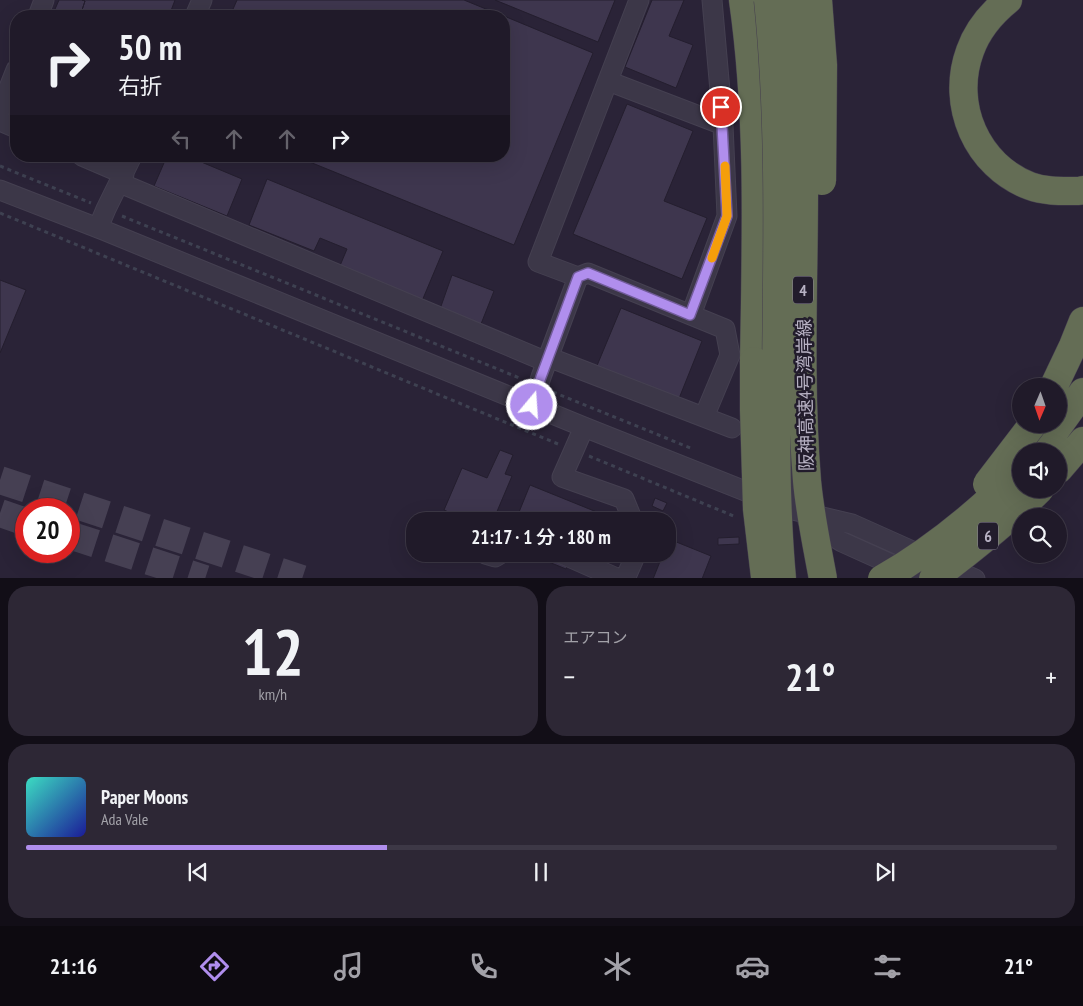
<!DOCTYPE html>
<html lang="ja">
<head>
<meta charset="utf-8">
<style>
	body { margin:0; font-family:"PT Sans Narrow","Noto Sans JP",sans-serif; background:#2d2735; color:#f1f3f6; height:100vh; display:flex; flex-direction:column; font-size:19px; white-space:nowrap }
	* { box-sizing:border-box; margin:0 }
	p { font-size:16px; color:#a2a1a8 }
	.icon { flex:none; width:28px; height:28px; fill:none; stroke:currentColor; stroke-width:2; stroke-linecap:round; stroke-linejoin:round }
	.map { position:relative; height:578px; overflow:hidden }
	.drawer { display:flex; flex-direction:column; gap:8px; padding:8px; background:#120e17; flex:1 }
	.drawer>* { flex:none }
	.banner { position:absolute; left:10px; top:10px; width:500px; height:152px; border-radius:20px; box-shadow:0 5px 20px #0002,0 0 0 1px #3d3846; background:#201a29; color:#f1f3f6; overflow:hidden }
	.needle { width:32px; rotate:182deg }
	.controls { position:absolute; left:1012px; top:378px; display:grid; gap:10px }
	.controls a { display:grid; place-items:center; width:55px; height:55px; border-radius:50%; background:#201a29; box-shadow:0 5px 20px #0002,0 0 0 1px #3d3846; font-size:25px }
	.speed { position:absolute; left:15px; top:498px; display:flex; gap:10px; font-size:25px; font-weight:700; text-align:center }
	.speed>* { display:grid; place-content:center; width:65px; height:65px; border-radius:50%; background:#201a29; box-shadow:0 5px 20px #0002,0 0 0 1px #3d3846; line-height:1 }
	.speed .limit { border:8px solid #d22; background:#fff; color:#111 }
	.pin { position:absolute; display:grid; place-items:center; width:42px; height:42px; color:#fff; margin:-21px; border:2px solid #fff; border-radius:50%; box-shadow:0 1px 5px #0007 }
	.me { position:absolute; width:55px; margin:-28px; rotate:18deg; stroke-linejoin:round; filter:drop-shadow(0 0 4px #0008) }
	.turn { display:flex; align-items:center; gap:18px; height:105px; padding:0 25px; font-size:22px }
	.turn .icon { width:65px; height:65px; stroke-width:2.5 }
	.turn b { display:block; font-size:35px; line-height:42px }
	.lanes { display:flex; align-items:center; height:48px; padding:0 25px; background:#0003; justify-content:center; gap:25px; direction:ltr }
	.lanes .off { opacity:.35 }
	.big { font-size:38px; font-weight:600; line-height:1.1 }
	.drawer .card { flex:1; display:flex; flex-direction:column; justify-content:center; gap:8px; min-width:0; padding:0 18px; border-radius:20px; background:#2d2735 }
	.drawer .dial { align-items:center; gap:0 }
	.dial b { font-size:65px; line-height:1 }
	.song { display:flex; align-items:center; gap:15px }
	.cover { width:60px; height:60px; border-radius:8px; background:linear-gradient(135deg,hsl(170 70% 55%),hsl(240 70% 35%)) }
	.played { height:5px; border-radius:2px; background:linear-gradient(90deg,#b08eed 35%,#3d3846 35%) }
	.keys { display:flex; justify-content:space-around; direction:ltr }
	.heat { display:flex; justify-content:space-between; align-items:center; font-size:28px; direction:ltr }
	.drawer .tiles { flex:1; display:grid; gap:8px; grid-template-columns:1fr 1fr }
	.card:last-child { grid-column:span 2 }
	.trip { position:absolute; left:406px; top:512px; width:270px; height:50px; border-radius:20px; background:#201a29; box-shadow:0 5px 20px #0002,0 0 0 1px #3d3846; font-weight:600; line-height:50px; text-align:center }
	.tab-bar { display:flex; height:80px; justify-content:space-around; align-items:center; background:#0d0a10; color:#a2a1a8 }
	.tab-bar .icon { width:35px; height:35px }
	.tab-bar .current { color:#b08eed }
	.tab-bar b { font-size:22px; color:#f1f3f6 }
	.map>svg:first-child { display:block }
	.building { fill:#3e364e; stroke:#241e2e }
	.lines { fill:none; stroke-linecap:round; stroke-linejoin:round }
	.highway-tunnel { stroke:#464053; stroke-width:28; stroke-dasharray:28 14; stroke-linecap:butt }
	.minor-casing { stroke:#454051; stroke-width:21 }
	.highway-casing { stroke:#453f4f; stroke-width:29 }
	.path { stroke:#3e4151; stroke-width:3; stroke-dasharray:4 4; stroke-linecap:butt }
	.minor { stroke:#3c3748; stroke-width:19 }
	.highway { stroke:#646d55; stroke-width:28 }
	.highway-bridge-casing { stroke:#453f4f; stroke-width:29; stroke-linecap:butt }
	.highway-bridge { stroke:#646d55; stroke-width:28 }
	.route-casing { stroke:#725c9a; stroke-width:12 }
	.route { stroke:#b08eed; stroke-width:9 }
	.slow { stroke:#f59e0b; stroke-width:9 }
	.labels { text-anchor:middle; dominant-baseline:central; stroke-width:5; stroke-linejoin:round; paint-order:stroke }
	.shield { fill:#221c2c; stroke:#8b8596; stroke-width:1 }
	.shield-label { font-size:16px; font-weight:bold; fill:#b8b2c4 }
	.street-label { font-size:18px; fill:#b8b2c4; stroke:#221c2c }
</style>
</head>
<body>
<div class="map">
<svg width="1083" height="579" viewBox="0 0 1083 579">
	<rect width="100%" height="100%" fill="#2a2337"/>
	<path class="building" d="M59 0H82L85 1 80 16H52Z
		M82 0H175L169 16H80L85 1Z
		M237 0H464L503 16H230Z
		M495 0H615L598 42Z
		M652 0H684L669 36 693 45 676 88 625 67Z
		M504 16 593 53 514 245 295 156H504Z
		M627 104 693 131 664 201 707 218 682 279 573 234Z
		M167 156H187L242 179 227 216 154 186Z
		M267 179 443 251 422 301 339 268 347 249 320 238 314 251 249 225Z
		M452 275 494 291 481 324 440 309Z
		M0 280 26 290 0 353Z
		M621 308 702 341 678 401 596 368Z
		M500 450 513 455 505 474 512 476 493 521H453L455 515 444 510 462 468 487 478Z
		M530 485 619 521H528L517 517Z
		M655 498 667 503 663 511 652 506Z
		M739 537V544L718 545V538Z
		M669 539 711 556 702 579H653L663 554H668V544Z
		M535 554H572L566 569 534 556Z"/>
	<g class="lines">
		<path class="highway-tunnel" d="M0 480 302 579
			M0 513 26 522
			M69 535 205 579"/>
		<defs>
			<path id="minor" d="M38 16 44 0
				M195 16 202 0
				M608 81 723 125
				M0 110 16 70
				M0 121 16 128
				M82 156 124 174
				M120 183 547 362
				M0 190 103 230 584 427 793 510 852 524 975 579
				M98 228 106 209 132 156
				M578 277 588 273 725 329 730 355 704 417
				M691 315 727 216 723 125 712 0
				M548 357 732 428
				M532 405 541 377 578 277 538 262 639 0
				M791 424 793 510
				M584 427 574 450 562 477 624 499 633 521
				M808 521 842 542 924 579
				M485 554 495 557 500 554
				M562 554 619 579
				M625 579 636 554"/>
			<path id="highway" d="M743 0C760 119 756 241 754 361
				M1008 0C992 13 977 31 970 51 950 105 977 166 1030 186 1046 192 1063 191 1079 191L1083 190
				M1054 386 1073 346 1083 321
				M1038 451 1052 435 1083 392
				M1059 469 1083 441"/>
		</defs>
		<use href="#minor" class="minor-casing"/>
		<use href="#highway" class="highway-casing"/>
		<path class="path" d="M0 166 91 203
			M0 213 558 444
			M122 216 522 379
			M553 392 693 449
			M589 456 736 517"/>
		<use href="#minor" class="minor"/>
		<use href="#highway" class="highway"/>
		<defs>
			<path id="highway-bridge" d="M768 0C781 127 777 254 776 382 776 447 776 513 782 579
				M795 0C815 159 794 321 807 481 810 514 817 546 823 579
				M818 0 823 65 822 181
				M754 361V410L757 509 765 577
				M987 484 1033 424
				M882 579C933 550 979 512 1021 470
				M933 579C970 551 1007 522 1040 489"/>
		</defs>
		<use href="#highway-bridge" class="highway-bridge-casing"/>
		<use href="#highway-bridge" class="highway-bridge"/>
	</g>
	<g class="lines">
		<defs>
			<path id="route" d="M532 405 541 377 578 277 588 273 690 315 727 216 721 107"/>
		</defs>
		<use href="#route" class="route-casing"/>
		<use href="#route" class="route"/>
		<path class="slow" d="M712 258 727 216 725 166"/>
	</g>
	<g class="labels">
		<g class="shield">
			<rect x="793" y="276.5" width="20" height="27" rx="4"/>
			<rect x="978" y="522.5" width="20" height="27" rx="4"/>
		</g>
		<g class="shield-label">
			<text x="803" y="290">4</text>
			<text x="988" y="536">6</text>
		</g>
		<g class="street-label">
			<text transform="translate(805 395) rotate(-91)">阪神高速4号湾岸線</text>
		</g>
	</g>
</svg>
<div class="controls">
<a><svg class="needle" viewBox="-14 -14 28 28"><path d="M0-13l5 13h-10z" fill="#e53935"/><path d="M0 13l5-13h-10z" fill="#a2a1a8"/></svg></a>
<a><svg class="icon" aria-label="sound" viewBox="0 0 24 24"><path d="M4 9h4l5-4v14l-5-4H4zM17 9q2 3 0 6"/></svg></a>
<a><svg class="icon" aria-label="search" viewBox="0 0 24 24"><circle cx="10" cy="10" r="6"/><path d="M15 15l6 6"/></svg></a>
</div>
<div class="speed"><div class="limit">20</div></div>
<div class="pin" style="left:721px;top:107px;background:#d93025"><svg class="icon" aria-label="arrive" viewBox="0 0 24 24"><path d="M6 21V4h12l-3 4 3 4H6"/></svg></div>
<svg class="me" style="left:532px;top:405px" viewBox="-20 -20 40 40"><circle r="17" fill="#b08eed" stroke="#fff" stroke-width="3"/><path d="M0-11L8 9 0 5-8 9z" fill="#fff"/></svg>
<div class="trip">21:17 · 1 分 · 180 m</div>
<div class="banner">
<div class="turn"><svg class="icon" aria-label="right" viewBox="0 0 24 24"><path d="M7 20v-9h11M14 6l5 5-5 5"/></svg><div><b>50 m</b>右折</div></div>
<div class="lanes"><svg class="icon off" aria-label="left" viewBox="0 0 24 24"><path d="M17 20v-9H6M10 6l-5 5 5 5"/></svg><svg class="icon off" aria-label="ahead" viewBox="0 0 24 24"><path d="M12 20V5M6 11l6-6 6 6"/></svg><svg class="icon off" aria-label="ahead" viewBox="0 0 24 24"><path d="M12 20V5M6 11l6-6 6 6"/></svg><svg class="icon" aria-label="right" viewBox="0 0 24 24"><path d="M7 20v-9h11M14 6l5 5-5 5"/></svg></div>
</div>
</div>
<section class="drawer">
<div class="tiles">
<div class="card dial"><b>12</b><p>km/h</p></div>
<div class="card"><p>エアコン</p>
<div class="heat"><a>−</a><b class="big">21°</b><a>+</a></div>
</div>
<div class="card">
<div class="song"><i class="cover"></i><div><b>Paper Moons</b><p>Ada Vale</p></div></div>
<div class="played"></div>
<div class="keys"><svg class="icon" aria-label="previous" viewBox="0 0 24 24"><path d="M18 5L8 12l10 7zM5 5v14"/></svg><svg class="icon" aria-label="pause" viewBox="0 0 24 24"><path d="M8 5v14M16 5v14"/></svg><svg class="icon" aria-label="next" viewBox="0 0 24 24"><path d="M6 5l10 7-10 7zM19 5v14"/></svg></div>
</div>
</div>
</section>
<nav class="tab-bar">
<b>21:16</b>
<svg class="icon current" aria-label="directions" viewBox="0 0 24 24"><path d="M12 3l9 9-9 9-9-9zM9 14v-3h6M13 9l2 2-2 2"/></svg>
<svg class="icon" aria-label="music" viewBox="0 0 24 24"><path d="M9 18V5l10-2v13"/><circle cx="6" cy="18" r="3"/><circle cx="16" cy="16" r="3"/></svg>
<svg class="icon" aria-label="phone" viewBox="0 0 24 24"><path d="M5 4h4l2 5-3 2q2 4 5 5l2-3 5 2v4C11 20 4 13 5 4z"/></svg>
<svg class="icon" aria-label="climate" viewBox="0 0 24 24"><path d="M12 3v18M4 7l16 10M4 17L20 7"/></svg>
<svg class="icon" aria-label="car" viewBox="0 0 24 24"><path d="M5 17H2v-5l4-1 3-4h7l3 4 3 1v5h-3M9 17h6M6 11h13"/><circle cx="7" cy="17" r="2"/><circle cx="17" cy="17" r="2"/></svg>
<svg class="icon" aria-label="filters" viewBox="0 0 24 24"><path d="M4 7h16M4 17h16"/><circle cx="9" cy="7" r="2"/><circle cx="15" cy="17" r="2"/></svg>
<b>21°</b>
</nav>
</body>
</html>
